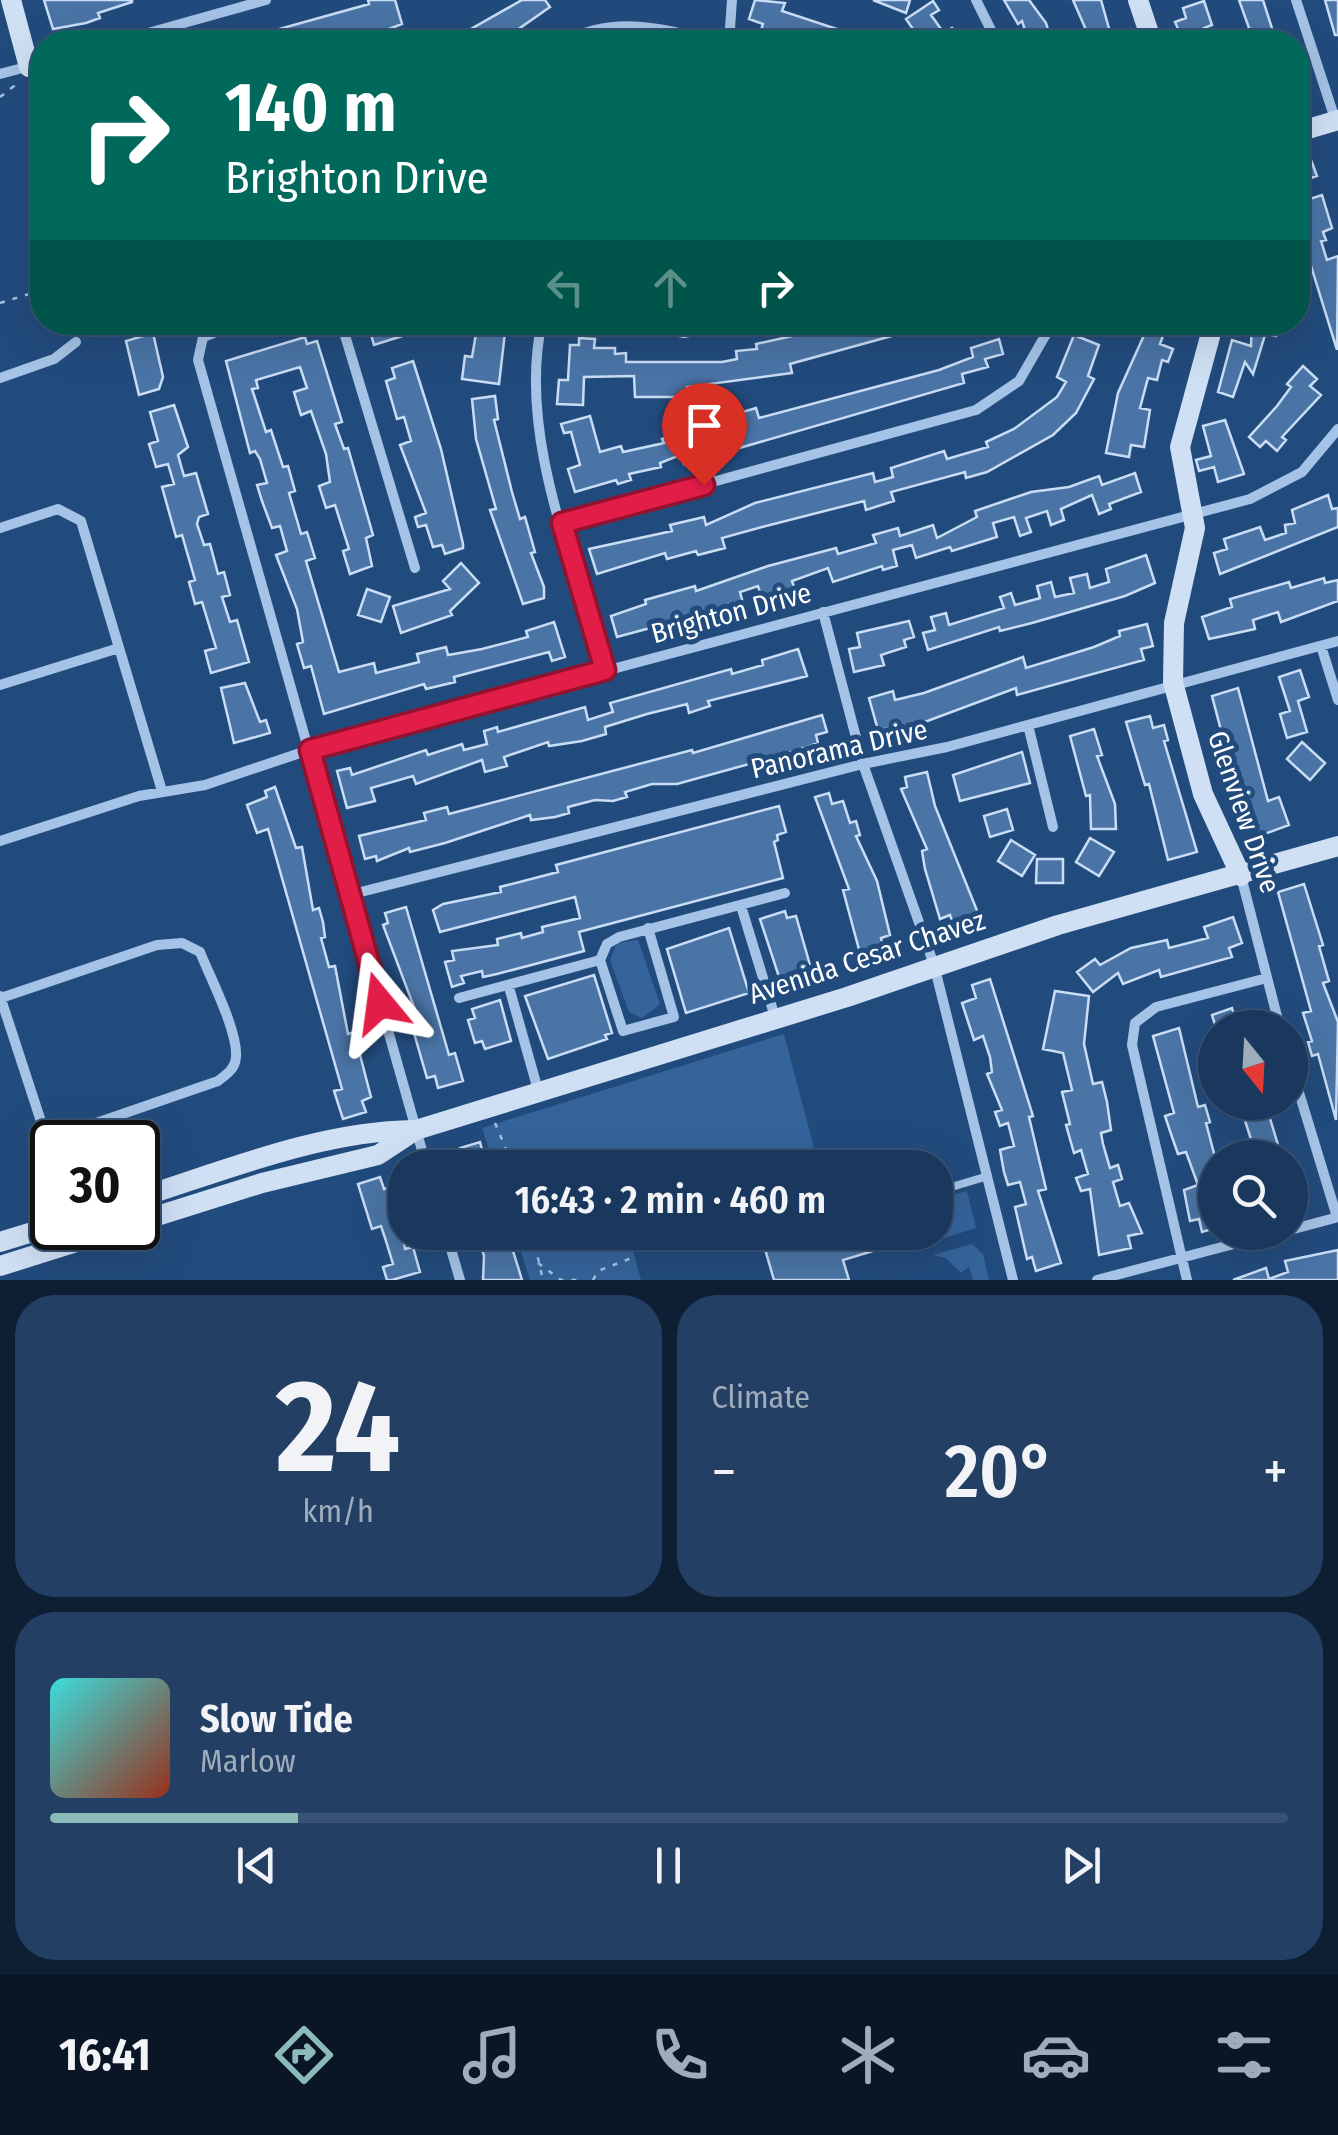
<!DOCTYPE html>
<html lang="en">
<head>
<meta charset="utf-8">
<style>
	body { margin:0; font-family:"Fira Sans Condensed",sans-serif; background:#233f64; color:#f1f3f6; height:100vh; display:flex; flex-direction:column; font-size:38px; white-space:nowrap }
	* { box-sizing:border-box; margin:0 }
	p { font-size:32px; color:#9facbc }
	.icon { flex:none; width:55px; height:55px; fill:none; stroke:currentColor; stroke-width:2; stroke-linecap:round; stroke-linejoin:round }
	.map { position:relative; height:1280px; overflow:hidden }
	.sheet { display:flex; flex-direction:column; gap:15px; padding:15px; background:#0e1f34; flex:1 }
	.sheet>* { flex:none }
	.guide { position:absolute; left:30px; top:30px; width:1280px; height:305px; border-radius:40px; box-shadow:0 10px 40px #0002,0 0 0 2px #385273; background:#00695c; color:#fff; overflow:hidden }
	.needle { width:65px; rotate:162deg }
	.buttons { position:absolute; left:1198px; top:1010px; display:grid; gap:20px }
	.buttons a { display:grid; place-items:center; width:110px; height:110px; border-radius:50%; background:#1a385e; box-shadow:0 10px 40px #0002,0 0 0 2px #385273; font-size:50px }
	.speed { position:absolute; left:30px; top:1120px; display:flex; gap:20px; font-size:50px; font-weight:700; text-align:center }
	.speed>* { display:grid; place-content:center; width:130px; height:130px; border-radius:50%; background:#1a385e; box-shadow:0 10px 40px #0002,0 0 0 2px #385273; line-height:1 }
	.speed .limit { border:5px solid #111; border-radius:15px; background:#fff; color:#111 }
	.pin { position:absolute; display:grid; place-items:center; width:85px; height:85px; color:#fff; margin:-102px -42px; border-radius:50% 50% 50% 0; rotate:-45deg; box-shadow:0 0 10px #0007 }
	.pin .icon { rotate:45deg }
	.me { position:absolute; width:110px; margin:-55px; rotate:344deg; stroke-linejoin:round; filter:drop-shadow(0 0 8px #0008) }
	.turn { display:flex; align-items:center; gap:35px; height:210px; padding:0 30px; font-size:45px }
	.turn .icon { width:130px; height:130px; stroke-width:2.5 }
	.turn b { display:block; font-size:70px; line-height:85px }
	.lanes { display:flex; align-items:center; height:95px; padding:0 30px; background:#0003; justify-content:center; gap:50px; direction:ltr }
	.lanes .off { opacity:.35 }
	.big { font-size:75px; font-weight:600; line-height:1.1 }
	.sheet .card { flex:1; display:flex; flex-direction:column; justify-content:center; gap:15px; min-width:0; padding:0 35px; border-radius:40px; background:#233f64 }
	.sheet .dial { align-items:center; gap:0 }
	.dial b { font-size:130px; line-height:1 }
	.song { display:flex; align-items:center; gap:30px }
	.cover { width:120px; height:120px; border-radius:15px; background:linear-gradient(135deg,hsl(180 70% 55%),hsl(10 70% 35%)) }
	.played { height:10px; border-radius:5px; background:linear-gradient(90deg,#8bbbb9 20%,#385273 20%) }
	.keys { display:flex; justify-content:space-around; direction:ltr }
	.heat { display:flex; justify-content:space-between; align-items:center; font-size:55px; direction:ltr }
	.sheet .tiles { flex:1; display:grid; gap:15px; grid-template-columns:1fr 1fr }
	.card:last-child { grid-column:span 2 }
	.trip { position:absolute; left:388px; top:1150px; width:565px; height:100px; border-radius:40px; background:#1a385e; box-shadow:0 10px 40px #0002,0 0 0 2px #385273; font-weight:600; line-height:100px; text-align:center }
	.menu { display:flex; height:160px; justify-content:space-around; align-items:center; background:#0a1626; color:#9facbc }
	.menu .icon { width:70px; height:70px }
	.menu .selected { color:#8bbbb9 }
	.menu b { font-size:45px; color:#f1f3f6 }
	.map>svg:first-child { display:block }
	.green { fill:#35649b }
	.building { fill:#4a74a6; stroke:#c9ddf5; stroke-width:2.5 }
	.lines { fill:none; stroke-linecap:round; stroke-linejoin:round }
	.path { stroke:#a5c3e6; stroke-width:2.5; stroke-dasharray:5 8; stroke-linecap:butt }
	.lane { stroke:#a5c3e6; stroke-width:8 }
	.street { stroke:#a5c3e6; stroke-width:10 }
	.secondary { stroke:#cfe0f5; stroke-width:20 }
	.route-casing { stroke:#92132f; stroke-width:25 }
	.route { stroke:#e11d48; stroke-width:18 }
	.labels { text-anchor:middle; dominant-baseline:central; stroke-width:10; stroke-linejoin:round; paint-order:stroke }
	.street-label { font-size:28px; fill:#fff; stroke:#224b7d }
</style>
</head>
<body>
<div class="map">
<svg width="1338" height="1280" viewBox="0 0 1338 1280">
	<rect width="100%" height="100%" fill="#224b7d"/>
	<path class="green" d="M638 940 660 1004 642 1018 629 1012 610 960 617 943Z
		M784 1034 819 1167H495L482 1128Z
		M967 1191 976 1228 929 1243 945 1225 948 1196Z
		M515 1233H694L633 1251 641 1280H530Z
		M972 1244 983 1254 989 1280H973L969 1267 961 1273 946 1258 933 1255Z"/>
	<path class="building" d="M44 0H132V2L98 13 100 18 86 23 53 29Z
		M368 0H395L402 24 355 42H229L257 31 258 35 369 4Z
		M522 0H545L550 7 500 42H448Z
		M755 0 785 3 782 11 849 33 845 42H800L776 32 774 38 760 33 763 24 749 19Z
		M873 0H910L906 13Z
		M1004 0H1029L1046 23 1052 42H1029L1022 21 1018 24Z
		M1073 0H1101L1110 32 1116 30 1120 42H1085L1090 39Z
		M1239 0H1263L1275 38 1254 42Z
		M1325 0H1338V35H1335Z
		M933 1 939 10 931 15 944 33 952 28 963 42H932L928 37 922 42 906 19Z
		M1204 1 1212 25 1204 28 1208 42H1184L1175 22 1186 18 1183 8Z
		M1311 160 1317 176 1304 180 1310 199 1322 195 1332 228 1323 232 1326 240 1321 241 1327 260 1338 256 1337 350 1298 224V164Z
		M374 322H434V326L374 345 368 324Z
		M478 322 506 324 499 384 462 379 465 356 472 357Z
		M855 322 928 326 790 364 792 373 687 387 688 397H635L634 376 584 377 583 405 557 404 559 380H568L570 345H579V338L595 339 594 348H615V354L626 353V362H722L737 359 736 351 757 349 756 344Z
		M1150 322H1168L1160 344 1173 349 1168 362 1162 360 1157 380 1148 378 1140 408 1150 410 1144 447 1131 445 1129 457 1106 453 1118 393Z
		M1252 322H1277L1276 336 1265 335 1253 374 1245 362 1233 397 1218 392 1232 340 1251 346Z
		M153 333 163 377 159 389 139 395 126 341Z
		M1074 335 1099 345 1088 376 1094 379 1076 413 1053 435 987 472 966 478 965 472 891 492 894 501 866 510 864 501 762 527 722 538 725 548 698 555 696 551 667 559 665 553 597 574 589 549 672 531 670 525 704 517 706 525 755 503 873 473 875 482 893 477 891 468 944 451 947 459 988 447 986 442 1014 429 1057 397 1066 382 1057 377Z
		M305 337 307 344 317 341 342 422 335 424 344 449 348 448 373 535 366 538 372 566 350 574 343 551 349 549 335 505 326 508 319 486 330 482 326 454 311 411 301 415 294 392 307 388 300 367 256 380 258 388 252 389 266 432 271 430 283 467 288 466 295 491 289 493 301 534 307 532 315 558 306 561 339 672 374 663 376 673 419 662 417 654 446 647 448 655 482 649 528 637 526 631 554 622 565 657 552 661 549 652 454 677 455 682 426 689 424 684 324 714 311 666 304 668 297 644 303 642 297 609 276 555 287 551 280 526 272 528 262 501 257 485 267 483 260 459 255 451 250 453 226 361Z
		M999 339 1003 354 985 359 988 367 962 374 964 383 684 464 680 455 660 463 661 467 629 474 631 480 618 484 616 480 575 492 568 469 580 465 571 432 564 433 561 424 590 416 600 452 621 446 623 452 664 443 662 439 685 431 687 436 728 425 725 417 756 408 759 418 939 370 973 357 971 348Z
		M413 361 441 449 463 544V548L445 554 442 545 433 547 426 525 418 527 415 517 426 513 400 445 411 441 404 417 397 419 386 381 395 378 392 368Z
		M1303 366 1317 379 1310 386 1321 395 1282 437 1286 440 1277 451 1266 441 1260 447 1249 437 1277 406 1291 387 1287 384Z
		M495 396 498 419 494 420 512 492 520 519 525 517 535 552 531 553 544 587V598L523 604 490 510 496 509 476 439 472 399Z
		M174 405 188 447 178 455 184 476 196 473 208 514 199 517 197 524 204 545 210 544 218 574 224 572 230 595 222 597 230 622 237 620 249 662 211 673 205 651 216 648 202 602 195 604 189 582 195 580 182 535 176 537 162 487 174 484 168 464 156 467 149 444 158 441 150 412Z
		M1225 420 1244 474 1218 482 1214 467 1199 471 1196 460 1211 456 1203 426Z
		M1135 473 1141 492 1109 504 1111 509 1099 514 1092 495 1061 509 1064 520 1051 525 1047 511 1026 518 1031 532 1020 536 1014 517 993 523 997 537 952 551 950 547 916 558 912 545 893 550 897 566 883 570 882 566 833 582 828 568 792 581 796 592 762 598 758 586 740 592 743 603 617 637 611 616 646 604 645 600 695 586 696 591 768 566 836 548 838 554 876 543 873 535 898 528 900 536 933 525 937 538 977 517 975 511 1031 492 1069 487 1099 476 1102 485Z
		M1328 495 1332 509 1338 508V527L1220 574 1214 553 1227 549 1224 539 1260 527 1265 540 1286 533 1285 525 1295 523 1292 510Z
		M1146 555 1155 583 1125 596 1032 623 1000 631 999 627 928 650 923 633 935 630 931 617 946 613 949 625 1004 608 1000 597 1011 593 1015 605 1040 598 1037 586 1051 582 1055 597 1074 593 1070 578 1087 574 1090 588 1109 582 1106 569Z
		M461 563 479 583 450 611 452 615 401 633 393 606 450 589 443 581Z
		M1324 578 1325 583 1338 580V601L1281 622 1278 612 1253 620 1255 629 1209 639 1202 617 1232 607 1230 599 1289 582 1291 588Z
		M367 589 390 597 381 622 358 615Z
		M909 621 914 637 904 640 906 647 881 655 884 665 854 672 849 649 860 647 857 633Z
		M1147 624 1153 646 1141 649 1144 660 1017 695 1016 688 922 723 878 730 869 698 893 691 895 700 924 693 1023 657 1026 668 1094 647 1120 636 1119 631Z
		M798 649 807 676 708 701 710 706 689 713 687 704 647 714 605 727 606 734 582 741 549 746 548 742 504 757 507 766 485 772 482 760 416 784 413 776 371 788 375 801 347 808 337 771 350 768 352 775 426 750 428 755 462 744 464 750 487 744 484 731 497 727 498 732 585 707 588 720 613 712 610 703 731 669 732 674 763 665 762 660Z
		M1300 670 1309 697 1298 701 1307 732 1287 738 1280 714 1290 711 1279 677Z
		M245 683 260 722 266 720 270 733 234 743 221 688Z
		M1238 688 1268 801 1279 797 1289 825 1259 836 1255 823 1248 825 1242 810 1212 696Z
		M822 715 827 732 816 735 818 743 796 751 677 784H652L625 792 627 797 613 801 595 800 568 807 569 813 555 817 531 820 530 815 445 843 410 852 409 848 377 861 376 856 365 859 359 836 426 820 424 813 447 807 449 814 692 750 693 753Z
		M1150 716 1153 728 1164 725 1168 740 1164 741 1197 852 1168 860 1149 784 1145 785 1126 722Z
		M1094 729 1102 755 1097 756 1115 804 1116 829H1091L1090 795 1086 796 1070 736Z
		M1302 742 1325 763 1310 780 1287 759Z
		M1022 752 1030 783 960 801 953 775Z
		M927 772 935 806 980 918 954 927 950 915 940 919 925 869 922 851 927 849 901 789 907 787 905 777Z
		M275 787 296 848 302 847 313 910 319 908 323 922 325 937 321 938 329 967 335 966 348 1034 354 1032 371 1097 362 1101 366 1112 343 1119 334 1091 342 1089 268 829 257 833 247 805 267 797 265 791Z
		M829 793 832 804 843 801 850 823 856 821 860 835 856 836 877 881 890 935 881 938 884 949 861 957 843 890 849 889 815 797Z
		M779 806 786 832 777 835 778 840 774 842 783 878 579 932 584 951 497 974 483 977 482 971 461 976 464 983 452 987 445 962 454 960 452 951 498 945 497 939 521 933 522 938 543 932 542 927 580 918 575 897 440 932 433 910 443 904 501 892 500 887 558 872 556 865Z
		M1007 809 1013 830 990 837 984 816Z
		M1090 838 1114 852 1099 876 1076 862Z
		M1011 840 1035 855 1022 876 998 861Z
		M1037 859H1063V883H1036Z
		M1304 884 1323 945 1319 946 1329 981 1323 983 1338 1022 1336 1120 1318 1054 1312 1056 1308 1042 1312 1041 1303 1013 1311 1011 1278 892Z
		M406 907 449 1055 455 1053 463 1081 438 1088 435 1076 427 1078 407 1009 414 1007 383 925 388 923 385 913Z
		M785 911 787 918 796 916 810 965 806 966 808 975 781 983 760 919Z
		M1233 917 1242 943 1229 948 1232 957 1161 977 1159 970 1123 984 1118 973 1093 992 1077 972 1095 959 1100 965 1131 948 1167 940 1169 948 1208 938 1204 927Z
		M729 928 749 993 686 1013 667 949Z
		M594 975 612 1033 605 1035 607 1039 548 1059 525 996Z
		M990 979 1033 1116 1029 1117 1046 1189 1038 1191 1061 1263 1036 1271 1032 1257 1027 1259 1015 1207 1026 1204 1020 1182 1008 1185 1004 1172 1000 1150 1014 1146 1008 1123 1000 1126 995 1112 1002 1110 987 1074 992 1072 990 1057 983 1036 974 1040 962 1003 976 998 972 985Z
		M1055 991 1089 996 1084 1044 1093 1084 1102 1082 1107 1102 1111 1130 1101 1133 1103 1144 1110 1168 1118 1165 1122 1179 1113 1182 1120 1206 1129 1203 1142 1233 1128 1236 1131 1248 1099 1255 1090 1189 1081 1191 1076 1178 1088 1174 1081 1150 1074 1153 1066 1125 1070 1124 1062 1092 1072 1090 1063 1053 1043 1049Z
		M500 1000 511 1041 485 1049 482 1041 475 1043 468 1020 475 1018 472 1009Z
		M1232 1008 1238 1028H1216L1212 1015Z
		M1179 1028 1198 1107 1205 1105 1210 1122 1206 1123 1215 1157V1228L1202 1232 1199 1219 1190 1221 1188 1211 1184 1190 1198 1185 1186 1152 1178 1154 1171 1134 1165 1116 1174 1113 1153 1036Z
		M1239 1102H1265L1282 1158H1257Z
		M480 1142 487 1168H438L462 1158 460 1148Z
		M380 1177 384 1189 397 1186 405 1249 413 1247 420 1272 392 1280H387L383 1267 393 1264 385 1238 381 1226 372 1229 358 1184Z
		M477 1232H530L510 1241 522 1280H483L484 1256Z
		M760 1232H878L883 1248 843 1260 849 1280H774Z
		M1338 1250V1280H1233L1266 1268 1269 1279 1288 1272 1285 1261Z"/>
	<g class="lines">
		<path class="path" d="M0 97 14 86 12 81
			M0 303 42 290
			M60 322 69 333
			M495 1123 514 1168
			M532 1232 543 1280
			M538 1263 561 1280H583
			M593 1280 598 1271 634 1257"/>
		<path class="lane" d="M935 1192 988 1176
			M935 1193 940 1215 935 1227
			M906 1232 915 1236 929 1232"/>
		<path class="street" d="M976 0 997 42
			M1296 0 1336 122
			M171 27 176 42
			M116 42 266 0
			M565 42C612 15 666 28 714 42
			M729 42 732 0
			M0 74 42 63
			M242 322 203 337 198 360 427 1168
			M341 322 415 568
			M542 322C517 434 574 562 605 670
			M0 378 54 359 76 342
			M562 523 976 410 1019 381 1053 322
			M0 528 58 509 81 521 162 791
			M823 612 863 764 934 965 1013 1280
			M1321 646 1338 700
			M0 685 119 648
			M1028 725 1053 827
			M0 841 139 796 205 785 309 750 1250 499 1302 472 1338 429
			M1241 876 1280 1028
			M349 895 863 764 947 747 1338 641
			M741 906 775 1017
			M600 960 623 1031 674 1017 648 928
			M509 987 538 1090
			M0 996 52 1155
			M1 998 157 945 182 943 200 952C210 977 238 1031 236 1057 235 1069 227 1074 218 1081L47 1140
			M459 998 600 960 607 944 619 937 785 893
			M1290 1063 1337 1217
			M1290 1230 1338 1217
			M446 1232 460 1280
			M1097 1280 1279 1232
			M1187 1280 1132 1045 1135 1023 1156 1007 1267 978"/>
		<path class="secondary" d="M11 0 29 67
			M1138 0 1152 42
			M1298 132 1338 120
			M649 322 684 328 719 322
			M1214 322 1180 447 1195 528 1174 623 1173 682 1203 794 1241 876
			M138 1198C226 1170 321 1131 414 1130
			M138 1222 262 1183 378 1155 416 1130 847 997 1058 925 1338 846
			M0 1242 52 1226
			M0 1266 121 1228"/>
	</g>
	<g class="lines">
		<defs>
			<path id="route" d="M380 1003 310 750 605 670 562 523 704 485"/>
		</defs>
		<use href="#route" class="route-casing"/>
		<use href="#route" class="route"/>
	</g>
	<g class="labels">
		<g class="street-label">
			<text transform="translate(731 613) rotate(-15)">Brighton Drive</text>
			<text transform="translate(839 749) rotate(-13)">Panorama Drive</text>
			<text transform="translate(1244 812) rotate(71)">Glenview Drive</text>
			<text transform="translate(867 957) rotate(-18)">Avenida Cesar Chavez</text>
		</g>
	</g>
</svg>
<div class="buttons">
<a><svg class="needle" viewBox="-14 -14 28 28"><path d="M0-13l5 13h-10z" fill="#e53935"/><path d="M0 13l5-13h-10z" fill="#9facbc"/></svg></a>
<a><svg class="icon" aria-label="search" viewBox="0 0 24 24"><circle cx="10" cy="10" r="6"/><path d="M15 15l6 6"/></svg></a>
</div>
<div class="speed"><div class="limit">30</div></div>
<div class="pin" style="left:704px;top:485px;background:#d93025"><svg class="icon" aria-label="arrive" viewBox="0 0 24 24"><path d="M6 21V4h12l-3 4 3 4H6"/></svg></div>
<svg class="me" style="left:380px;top:1003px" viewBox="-20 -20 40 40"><path d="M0-17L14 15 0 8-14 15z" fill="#e11d48" stroke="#fff" stroke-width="4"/></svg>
<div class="trip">16:43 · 2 min · 460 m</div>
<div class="guide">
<div class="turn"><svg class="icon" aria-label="right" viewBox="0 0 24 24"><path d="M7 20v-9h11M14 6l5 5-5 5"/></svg><div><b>140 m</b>Brighton Drive</div></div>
<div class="lanes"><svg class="icon off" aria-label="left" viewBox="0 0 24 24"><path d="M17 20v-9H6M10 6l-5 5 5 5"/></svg><svg class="icon off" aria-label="ahead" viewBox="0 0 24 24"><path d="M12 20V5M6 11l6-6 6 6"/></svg><svg class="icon" aria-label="right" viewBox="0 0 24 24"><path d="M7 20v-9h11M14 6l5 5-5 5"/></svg></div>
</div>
</div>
<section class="sheet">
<div class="tiles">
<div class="card dial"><b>24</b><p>km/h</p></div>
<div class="card"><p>Climate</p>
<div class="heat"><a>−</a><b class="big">20°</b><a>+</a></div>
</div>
<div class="card">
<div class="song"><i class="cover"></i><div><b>Slow Tide</b><p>Marlow</p></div></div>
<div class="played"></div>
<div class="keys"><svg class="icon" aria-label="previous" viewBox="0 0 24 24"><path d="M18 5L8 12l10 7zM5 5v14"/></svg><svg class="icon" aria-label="pause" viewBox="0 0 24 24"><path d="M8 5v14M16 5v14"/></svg><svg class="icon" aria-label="next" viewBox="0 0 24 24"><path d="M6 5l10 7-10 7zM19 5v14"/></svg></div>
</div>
</div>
</section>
<nav class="menu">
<b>16:41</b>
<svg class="icon selected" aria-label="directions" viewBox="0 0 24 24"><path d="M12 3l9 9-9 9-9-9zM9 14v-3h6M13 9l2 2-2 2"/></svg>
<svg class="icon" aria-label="music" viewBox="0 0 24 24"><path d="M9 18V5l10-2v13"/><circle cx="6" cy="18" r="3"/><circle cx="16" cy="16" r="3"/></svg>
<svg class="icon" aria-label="phone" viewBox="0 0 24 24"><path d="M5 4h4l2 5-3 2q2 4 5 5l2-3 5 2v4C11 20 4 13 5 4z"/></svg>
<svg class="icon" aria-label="climate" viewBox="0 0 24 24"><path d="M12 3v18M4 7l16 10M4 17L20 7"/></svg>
<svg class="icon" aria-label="car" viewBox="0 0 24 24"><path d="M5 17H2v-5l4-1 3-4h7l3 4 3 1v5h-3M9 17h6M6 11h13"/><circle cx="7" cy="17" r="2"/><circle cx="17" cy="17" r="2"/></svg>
<svg class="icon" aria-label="filters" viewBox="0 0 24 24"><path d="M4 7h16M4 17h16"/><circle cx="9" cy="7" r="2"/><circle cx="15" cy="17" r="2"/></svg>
</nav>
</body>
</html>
